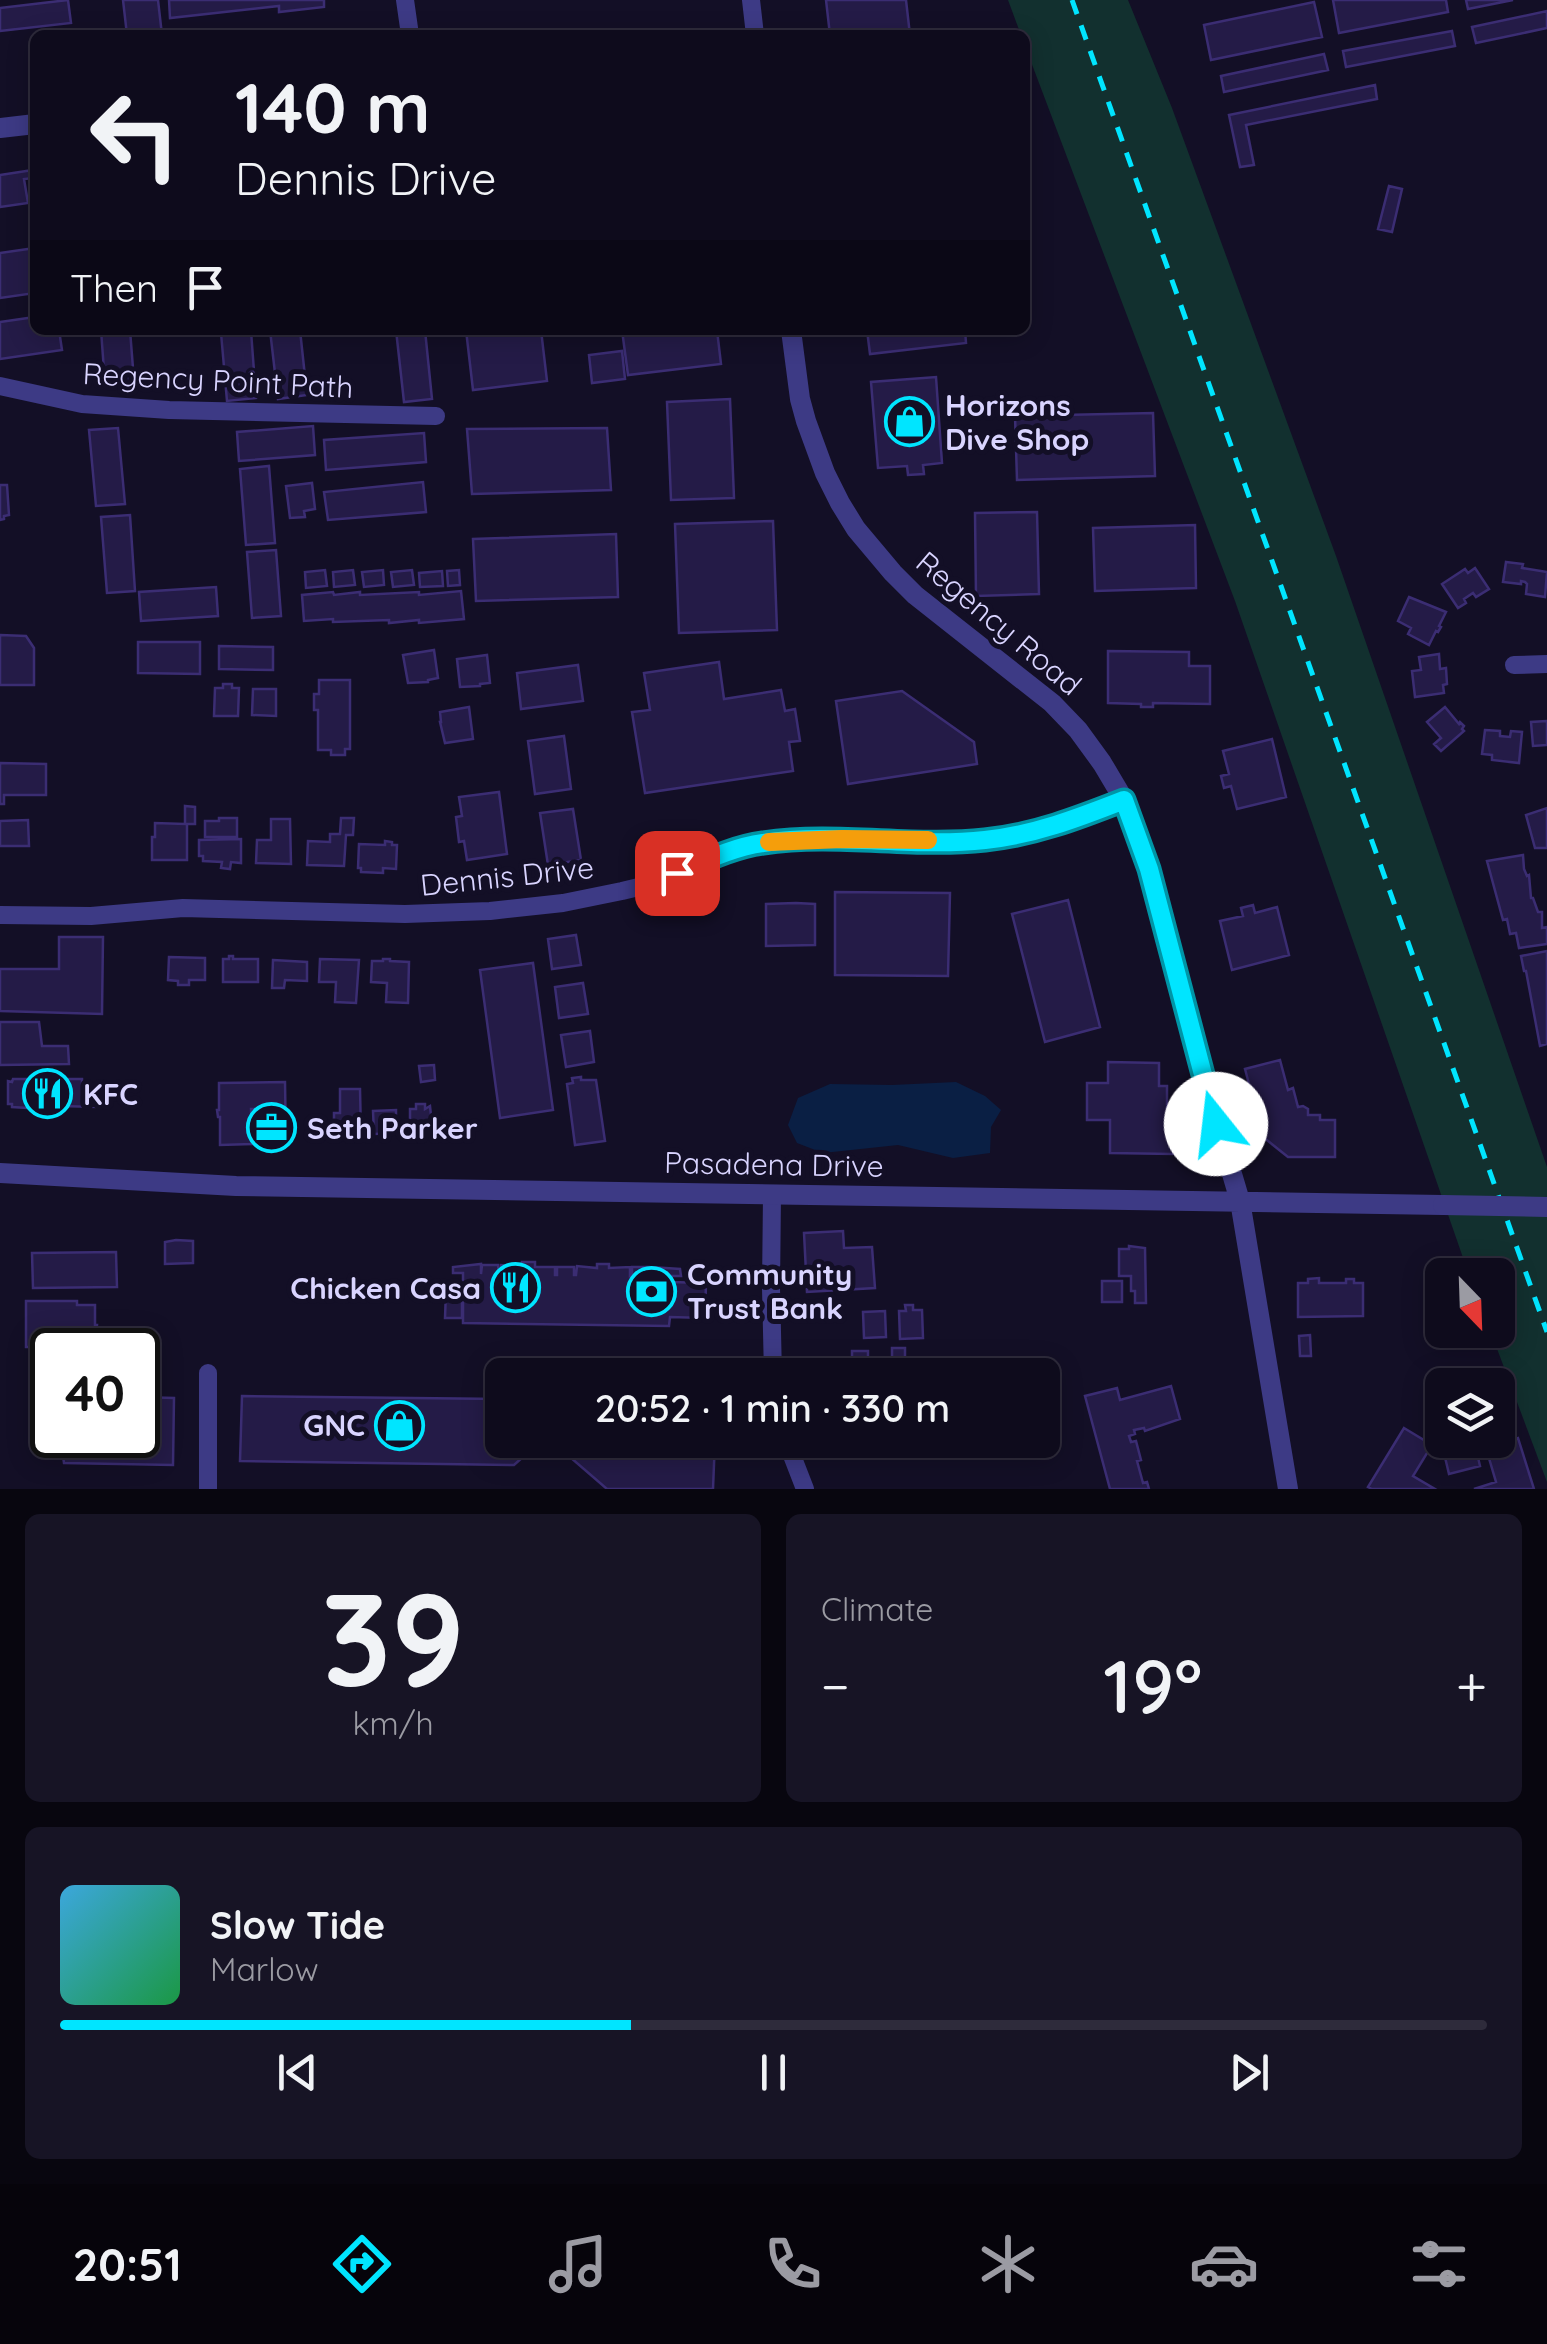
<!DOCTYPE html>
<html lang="en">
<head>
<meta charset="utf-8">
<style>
	body { margin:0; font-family:Quicksand,sans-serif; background:#171425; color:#f1f3f6; height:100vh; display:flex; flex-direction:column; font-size:38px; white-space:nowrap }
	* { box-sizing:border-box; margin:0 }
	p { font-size:32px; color:#9b9ba3 }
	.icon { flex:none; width:55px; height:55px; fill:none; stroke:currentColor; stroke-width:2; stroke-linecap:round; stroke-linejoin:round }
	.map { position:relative; height:1489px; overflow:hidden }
	.panel { display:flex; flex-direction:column; gap:25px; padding:25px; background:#08060f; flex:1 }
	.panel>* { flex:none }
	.banner { position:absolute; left:30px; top:30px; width:1000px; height:305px; border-radius:15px; box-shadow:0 5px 25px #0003,0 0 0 2px #2e2b3b; background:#0e0b1c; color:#f1f3f6; overflow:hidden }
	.needle { width:65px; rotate:157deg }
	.tools { position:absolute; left:1425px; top:1258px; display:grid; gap:20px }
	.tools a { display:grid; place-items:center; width:90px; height:90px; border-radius:15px; background:#0e0b1c; box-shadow:0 5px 25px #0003,0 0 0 2px #2e2b3b; font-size:50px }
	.speed { position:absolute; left:30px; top:1328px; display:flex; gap:20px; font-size:50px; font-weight:700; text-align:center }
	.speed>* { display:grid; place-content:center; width:130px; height:130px; border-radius:50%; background:#0e0b1c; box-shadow:0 5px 25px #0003,0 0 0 2px #2e2b3b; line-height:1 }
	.speed .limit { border:5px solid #111; border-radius:15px; background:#fff; color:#111 }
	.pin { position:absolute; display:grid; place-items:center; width:85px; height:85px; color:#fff; margin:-42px; border-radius:20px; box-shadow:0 5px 15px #0006 }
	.me { position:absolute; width:110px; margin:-55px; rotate:344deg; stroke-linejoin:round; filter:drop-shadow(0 0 8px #0008) }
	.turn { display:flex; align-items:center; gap:35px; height:210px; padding:0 40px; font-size:45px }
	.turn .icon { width:130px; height:130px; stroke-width:2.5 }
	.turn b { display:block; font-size:70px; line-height:85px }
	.then { display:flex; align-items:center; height:95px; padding:0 40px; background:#0003; gap:20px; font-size:38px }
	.big { font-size:75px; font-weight:600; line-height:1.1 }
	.panel .card { flex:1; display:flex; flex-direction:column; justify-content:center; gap:15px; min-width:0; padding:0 35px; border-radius:15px; background:#171425 }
	.panel .dial { align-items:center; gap:0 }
	.dial b { font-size:130px; line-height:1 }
	.song { display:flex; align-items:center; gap:30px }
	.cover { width:120px; height:120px; border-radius:15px; background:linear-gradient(135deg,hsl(200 70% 55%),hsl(140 70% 35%)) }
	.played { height:10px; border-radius:5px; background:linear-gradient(90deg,#00e5ff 40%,#2e2b3b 40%) }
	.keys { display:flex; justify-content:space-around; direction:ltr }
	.heat { display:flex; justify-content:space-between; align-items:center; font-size:55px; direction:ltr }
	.panel .tiles { flex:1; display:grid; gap:25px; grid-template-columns:1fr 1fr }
	.card:last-child { grid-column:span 2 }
	.trip { position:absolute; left:485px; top:1358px; width:575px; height:100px; border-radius:15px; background:#0e0b1c; box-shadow:0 5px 25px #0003,0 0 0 2px #2e2b3b; font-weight:600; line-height:100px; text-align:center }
	.tab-bar { display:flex; height:160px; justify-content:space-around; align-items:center; background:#06040b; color:#9b9ba3 }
	.tab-bar .icon { width:70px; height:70px }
	.tab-bar .on { color:#00e5ff }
	.tab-bar b { font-size:45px; color:#f1f3f6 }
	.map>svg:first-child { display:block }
	.green { fill:#12302f }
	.water { fill:#0a1f44 }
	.building { fill:#241b47; stroke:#3b2d73; stroke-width:2.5 }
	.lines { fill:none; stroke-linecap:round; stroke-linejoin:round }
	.minor { stroke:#3d3a85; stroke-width:18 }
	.tertiary { stroke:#3d3a85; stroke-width:20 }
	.rail { stroke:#00e5ff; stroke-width:5; stroke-dasharray:15 12; stroke-linecap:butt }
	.tertiary-bridge { stroke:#3d3a85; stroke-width:20 }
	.route-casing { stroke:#0095a6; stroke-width:25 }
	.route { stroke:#00e5ff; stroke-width:18 }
	.slow { stroke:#f59e0b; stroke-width:18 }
	.labels { text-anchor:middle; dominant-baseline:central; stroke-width:10; stroke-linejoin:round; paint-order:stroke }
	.street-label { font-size:30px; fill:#d9d4ff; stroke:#130f26 }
	.poi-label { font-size:30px; font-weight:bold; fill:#d9d4ff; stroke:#130f26; text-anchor:start }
</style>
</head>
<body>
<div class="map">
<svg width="1547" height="1489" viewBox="0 0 1547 1489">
	<rect width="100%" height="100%" fill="#130f26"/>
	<path class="green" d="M1008 0H1128L1172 108 1336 556 1547 1167V1482L1490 1330H1498V1275H1469L1235 601 1025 46V35H1021Z"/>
	<path class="water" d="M956 1082 985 1096 1001 1110 991 1127 990 1153 953 1158 898 1145 823 1153 797 1143 788 1125 798 1098 830 1084 892 1085Z"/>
	<path class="building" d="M68 0 71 23 0 31V8Z
		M123 0H158L162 35H127Z
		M169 0H324V7L279 12V6L170 18Z
		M826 0H906L910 35H830Z
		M1333 0H1446L1448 12 1339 33Z
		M1466 0H1513L1468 9Z
		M1314 2 1322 37 1211 60 1204 25Z
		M1547 11V28L1476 43 1472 27Z
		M1452 31 1455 46 1346 67 1343 51Z
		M1324 54 1328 70 1224 92 1221 76Z
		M1375 85 1377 99 1246 125 1254 165 1240 167 1229 115Z
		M33 170 34 178 24 179 28 203 0 207V175Z
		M1389 186 1402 189 1392 232 1378 229Z
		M35 248V293L0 298V253Z
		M35 317V330H59L62 350 0 359V322Z
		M101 330H130L134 381 105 384Z
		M141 330H209L142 335Z
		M270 330H300L307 395 278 399Z
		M396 330H425L432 399 404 402Z
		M466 330H541L547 381 473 390Z
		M622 330H717L721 364 628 375Z
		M867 330H965L966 343 870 354Z
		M251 331 256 398 227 401 221 333Z
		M622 351 625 379 592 383 589 355Z
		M936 377 942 463 923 465 924 474 908 475 907 466 878 468 871 382Z
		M730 399 734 498 671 500 667 402Z
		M1153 413 1155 476 1017 480 1015 416Z
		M313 426 315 455 239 461 237 432Z
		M118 428 125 504 96 506 89 430Z
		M607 428 611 490 472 494 467 429Z
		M424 433 426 462 326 470 324 440Z
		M269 466 275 543 246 545 240 469Z
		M423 482 426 512 328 520 324 492Z
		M312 483 315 509 304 511 305 517 290 518 286 486Z
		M0 485H7L9 515 4 516V519L0 520Z
		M1037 512 1039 594 976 596 975 513Z
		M130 515 135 591 107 593 101 517Z
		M773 521 777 630 679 633 675 524Z
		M1195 525 1196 588 1095 591 1093 528Z
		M616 534 618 597 476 601 473 539Z
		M276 550 281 616 252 618 247 552Z
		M1506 562 1523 564 1522 568 1547 572 1545 597 1526 594 1527 584 1525 582 1521 581V584L1503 582Z
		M1475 568 1489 589 1476 597 1473 593 1464 599 1466 603 1458 608 1442 584 1465 569 1468 573Z
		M325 570 327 586 306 588 305 572Z
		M353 570 355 585 334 587 333 572Z
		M383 570 384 585 364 587 362 572Z
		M412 570 414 585 393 587 391 572Z
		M459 570 460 585 448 586 447 571Z
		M442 571 443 586 420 587 419 573Z
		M216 587 218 616 141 621 139 592Z
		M461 591 464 619 419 623V620L389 623V620L333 622V619L304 621 302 595 333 592 334 595 360 592V595L419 592V595Z
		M1409 597 1446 612 1439 626 1441 627 1438 632 1436 631 1429 645 1408 634 1411 628 1398 621Z
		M0 635 26 636 34 648V685H0Z
		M138 642H200V674L138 673Z
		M219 646 273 647V670L219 669Z
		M434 650 438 678 428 680V682L408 683 403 655Z
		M1108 651 1189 652V666H1210V704L1153 703V707H1141V704L1108 703Z
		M1439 654 1440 669 1446 668 1447 684 1443 685 1444 693 1415 697 1412 671 1421 670 1419 657Z
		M487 655 490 683 480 684V686L460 687 457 659Z
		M719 662 724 699 781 690 785 711 795 709 800 741 789 742 793 771 645 793 632 712 650 710 644 673Z
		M578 665 583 701 521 709 517 673Z
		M319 680H350V749H345V755H331V750H318V710H314V694H319Z
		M223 684H232V688H239L238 716H214L215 688H223Z
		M253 689H276V716L252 715Z
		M902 691 974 742 977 764 848 784 836 701Z
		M469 707 473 739 445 743 440 722H441L440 712Z
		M1445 707 1459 724 1460 722 1464 726 1462 729 1464 731 1441 751 1434 744 1441 738 1427 722Z
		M1547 721V745L1533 746 1531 722Z
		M1485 730 1500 731V736L1510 737 1511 731 1522 732 1519 763 1492 760V755L1482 754Z
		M564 736 571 789 535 794 528 741Z
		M1272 739 1286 797 1237 809 1231 786 1224 788 1221 776 1229 774 1223 751Z
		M0 763 46 764V795H4V804H0Z
		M499 792 507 854 467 860 464 841 459 842 456 817 462 816 459 797Z
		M185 806 195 807V824H187V860H152V837H155V823L185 824Z
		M1547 808V848H1535L1526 815Z
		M573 809 581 860 548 865 540 813Z
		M219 818H237V837H205V821H219Z
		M341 818H354L353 835H346L344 866 307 865 308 841 330 842V834H340Z
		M271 819H290L291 864 256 863 257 840H271Z
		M28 820 29 846H0V821Z
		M241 839V863L231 862 230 869 221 868 222 862 203 861V856H199V840Z
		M385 841 392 842V845H397L396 869 383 868V873L361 872V868H358L359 844 385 845Z
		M1523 855 1524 869 1527 876 1529 875 1531 898H1533L1538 912H1542V928L1547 927V944L1519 948 1516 933 1510 934 1507 919 1503 920 1487 861Z
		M835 892 950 893 948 976 835 975Z
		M1068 900 1100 1027 1045 1042 1012 914Z
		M796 903 815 904V945L766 946V904Z
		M1253 905 1255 913 1277 907 1289 955 1232 970 1220 921 1243 916 1241 908Z
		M576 935 581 965 552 969 548 939Z
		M59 937H103L102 1014 0 1011V969H59Z
		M1547 951V1044L1540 1046 1526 971H1524L1521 956Z
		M229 956H233V959H258V982H223V959H229Z
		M169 957 205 958V980H189V985H178V981L168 980Z
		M320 959 359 960 356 1003 335 1002 336 982H319Z
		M383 959H390V961L409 962 408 1003 386 1002 387 983 371 982 372 961H383Z
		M273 960 307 962V981L285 980 284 988H272Z
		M533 963 553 1110 500 1118 480 970Z
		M583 983 588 1014 559 1018 555 987Z
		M0 1022H39L42 1046H68L69 1064 0 1065Z
		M590 1031 594 1062 566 1067 561 1035Z
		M1280 1060 1288 1090 1293 1088 1298 1107 1303 1106 1308 1109V1115H1320V1120H1335V1157H1288L1263 1137 1245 1069Z
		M1108 1062 1159 1063V1086H1167V1108H1174L1173 1154 1110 1153V1120H1087V1083H1108Z
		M434 1065 435 1080 421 1082 419 1066Z
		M32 1075H61V1079H82V1095H97V1107L60 1106V1110L12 1107V1104H8V1081L12 1082 13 1079H32Z
		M581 1077V1080H596L605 1141 575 1145 567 1084 573 1083 572 1078Z
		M285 1082 286 1144 255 1145 254 1109H251L252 1144 220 1145V1117H218L217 1110H219V1083Z
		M340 1089H360L361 1134 353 1133V1138H344V1133H334V1113H340Z
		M416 1104H425V1109L430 1106 433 1133H410V1109H416Z
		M396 1110V1133L374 1134 373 1111Z
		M843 1231 844 1248 872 1247 875 1288 807 1292 804 1233Z
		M176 1240 193 1241V1263L165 1264V1242Z
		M1129 1246 1145 1248 1146 1303H1135V1291H1131V1276H1119V1249H1129Z
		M116 1252 117 1287 33 1288 32 1253Z
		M522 1262H535V1267H555V1275H557V1267H574V1275H576L577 1266 597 1268V1264H609V1268L630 1267V1276L632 1275V1267H649V1276H651V1267L680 1269 681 1276H670V1282L706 1283 705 1318 670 1317 669 1326 463 1323V1273H453V1267L481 1264V1274L482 1265H498L499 1274H501V1265L522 1267Z
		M1319 1278V1283H1346V1279H1354V1283H1363V1316L1298 1317V1283H1308V1279Z
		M1102 1281H1122V1302H1102Z
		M1433 1288 1442 1289V1316L1434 1315 1435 1302 1432 1301Z
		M446 1291H462V1318H445Z
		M26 1301H77V1305H95V1325H97L95 1344H76V1347H26Z
		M905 1305H913V1310H922L923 1338 900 1339 899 1311H906Z
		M885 1311 886 1337 864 1338 863 1312Z
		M1310 1335 1311 1356H1300L1299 1336Z
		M892 1348H905V1359H909V1362H907V1364L892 1365Z
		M852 1351H868V1363H852Z
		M1171 1386 1180 1419 1145 1431 1144 1428 1134 1430 1135 1434 1129 1436 1131 1442 1136 1441 1141 1460 1137 1461 1143 1483 1147 1482 1149 1489H1110L1085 1396 1117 1388 1120 1400Z
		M1500 1392 1507 1423 1498 1425V1393Z
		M242 1396 502 1399V1440H715L713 1489H607L570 1457 524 1456 514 1465 240 1461Z
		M138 1397 174 1398 173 1465 64 1463 60 1435H138Z
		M1442 1405V1440H1474L1480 1466 1449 1474 1433 1407Z
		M1404 1428 1432 1445 1413 1476 1435 1489H1372L1368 1487Z
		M1518 1438 1534 1489H1474L1496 1482 1486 1448Z"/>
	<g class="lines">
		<path class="minor" d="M405 0 410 35
			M751 0 755 35
			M0 386 82 404 169 410 436 416
			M1514 665 1547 664
			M0 915 91 916 183 908 405 914 490 911 563 903 622 891 647 885 737 848 763 843 842 839 982 840 1049 828 1124 800
			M772 1194 771 1288 773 1375
			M208 1373V1489
			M786 1440 805 1489"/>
		<path class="tertiary" d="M0 128 35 124
			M791 330 800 399 806 421 825 473 840 503 856 529 893 573 915 595 1052 703 1078 730 1102 763 1124 800 1149 869 1201 1069 1240 1201 1288 1489
			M0 1173 236 1186 1443 1205"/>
		<path class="rail" d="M1072 0 1547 1332"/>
		<path class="tertiary-bridge" d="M1443 1205 1547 1207"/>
	</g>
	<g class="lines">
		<defs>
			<path id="route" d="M677 873C705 861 733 847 763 843 836 832 912 848 985 840 1034 835 1078 818 1124 800L1149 869 1216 1124"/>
		</defs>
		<use href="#route" class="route-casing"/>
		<use href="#route" class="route"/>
		<path class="slow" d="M769 842 842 839 928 840"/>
	</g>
	<defs>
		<symbol id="shop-ring" viewBox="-11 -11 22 22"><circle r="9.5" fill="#130f26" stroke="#00e5ff" stroke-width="1.5"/><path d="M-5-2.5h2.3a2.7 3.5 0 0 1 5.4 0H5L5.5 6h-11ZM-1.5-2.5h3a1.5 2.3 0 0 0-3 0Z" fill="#00e5ff"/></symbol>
		<symbol id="restaurant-ring" viewBox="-11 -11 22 22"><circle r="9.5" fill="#130f26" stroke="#00e5ff" stroke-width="1.5"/><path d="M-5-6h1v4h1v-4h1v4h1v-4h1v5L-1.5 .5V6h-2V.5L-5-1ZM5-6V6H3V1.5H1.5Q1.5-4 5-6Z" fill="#00e5ff"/></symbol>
		<symbol id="office-ring" viewBox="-11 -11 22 22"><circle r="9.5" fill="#130f26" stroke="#00e5ff" stroke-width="1.5"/><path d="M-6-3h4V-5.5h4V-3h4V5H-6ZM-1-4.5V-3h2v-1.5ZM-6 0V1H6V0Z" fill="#00e5ff"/></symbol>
		<symbol id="bank-ring" viewBox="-11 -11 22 22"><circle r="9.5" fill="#130f26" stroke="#00e5ff" stroke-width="1.5"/><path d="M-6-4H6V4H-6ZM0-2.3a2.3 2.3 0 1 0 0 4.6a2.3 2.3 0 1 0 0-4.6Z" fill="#00e5ff"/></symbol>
	</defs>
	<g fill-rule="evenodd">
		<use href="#shop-ring" x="882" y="394" width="55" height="55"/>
		<use href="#restaurant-ring" x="20" y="1066" width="55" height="55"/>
		<use href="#office-ring" x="244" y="1100" width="55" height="55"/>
		<use href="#restaurant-ring" x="488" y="1260" width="55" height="55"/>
		<use href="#bank-ring" x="624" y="1264" width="55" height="55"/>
		<use href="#shop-ring" x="372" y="1398" width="55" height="55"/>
	</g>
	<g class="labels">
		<g class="street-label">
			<text transform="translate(218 380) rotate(3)">Regency Point Path</text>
			<text transform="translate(999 623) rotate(40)">Regency Road</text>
			<text transform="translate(507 876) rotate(-6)">Dennis Drive</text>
			<text transform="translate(774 1164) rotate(1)">Pasadena Drive</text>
		</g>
		<g class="poi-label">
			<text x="945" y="405">Horizons<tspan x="945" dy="34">Dive Shop</tspan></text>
			<text x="83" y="1094">KFC</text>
			<text x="307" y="1128">Seth Parker</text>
			<text x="687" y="1274">Community<tspan x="687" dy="34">Trust Bank</tspan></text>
			<text x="481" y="1288" text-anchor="end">Chicken Casa</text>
			<text x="365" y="1425" text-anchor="end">GNC</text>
		</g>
	</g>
</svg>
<div class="tools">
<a><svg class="needle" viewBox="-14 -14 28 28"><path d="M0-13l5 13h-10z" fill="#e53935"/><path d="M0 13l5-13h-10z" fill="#9b9ba3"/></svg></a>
<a><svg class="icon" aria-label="layers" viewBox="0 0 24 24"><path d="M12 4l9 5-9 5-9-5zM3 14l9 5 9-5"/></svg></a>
</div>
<div class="speed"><div class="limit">40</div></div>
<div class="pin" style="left:677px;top:873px;background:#d93025"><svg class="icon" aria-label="arrive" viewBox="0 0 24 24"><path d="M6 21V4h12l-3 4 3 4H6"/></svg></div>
<svg class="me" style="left:1216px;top:1124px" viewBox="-20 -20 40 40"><circle r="19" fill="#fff"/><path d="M0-13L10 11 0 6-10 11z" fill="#00e5ff"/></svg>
<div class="trip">20:52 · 1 min · 330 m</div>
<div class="banner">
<div class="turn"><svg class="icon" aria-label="left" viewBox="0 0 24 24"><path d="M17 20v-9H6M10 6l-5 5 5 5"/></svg><div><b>140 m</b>Dennis Drive</div></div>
<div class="then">Then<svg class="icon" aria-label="arrive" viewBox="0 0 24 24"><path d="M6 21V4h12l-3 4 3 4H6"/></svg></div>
</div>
</div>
<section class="panel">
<div class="tiles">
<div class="card dial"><b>39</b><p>km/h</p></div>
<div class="card"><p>Climate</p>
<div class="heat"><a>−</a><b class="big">19°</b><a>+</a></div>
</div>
<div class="card">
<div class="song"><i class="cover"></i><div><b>Slow Tide</b><p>Marlow</p></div></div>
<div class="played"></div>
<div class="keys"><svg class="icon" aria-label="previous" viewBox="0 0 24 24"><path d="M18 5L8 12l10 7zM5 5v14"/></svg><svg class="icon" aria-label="pause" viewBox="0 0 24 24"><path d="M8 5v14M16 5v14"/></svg><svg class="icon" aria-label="next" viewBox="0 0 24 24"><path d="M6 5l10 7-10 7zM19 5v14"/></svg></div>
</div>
</div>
</section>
<nav class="tab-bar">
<b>20:51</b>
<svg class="icon on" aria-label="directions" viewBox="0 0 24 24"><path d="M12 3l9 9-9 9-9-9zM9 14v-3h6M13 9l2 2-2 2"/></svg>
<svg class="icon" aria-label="music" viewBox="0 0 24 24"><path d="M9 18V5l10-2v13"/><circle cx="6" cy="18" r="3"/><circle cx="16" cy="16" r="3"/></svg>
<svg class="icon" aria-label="phone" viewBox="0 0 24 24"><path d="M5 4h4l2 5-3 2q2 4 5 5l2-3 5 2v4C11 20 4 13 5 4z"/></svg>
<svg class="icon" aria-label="climate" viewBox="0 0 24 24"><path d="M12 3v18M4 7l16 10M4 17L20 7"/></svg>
<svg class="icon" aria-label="car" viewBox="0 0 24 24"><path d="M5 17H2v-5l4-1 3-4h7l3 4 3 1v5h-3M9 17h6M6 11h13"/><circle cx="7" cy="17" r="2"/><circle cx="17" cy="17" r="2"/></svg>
<svg class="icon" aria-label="filters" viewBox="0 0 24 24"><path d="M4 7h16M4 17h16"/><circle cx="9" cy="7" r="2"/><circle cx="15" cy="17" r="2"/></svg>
</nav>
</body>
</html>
